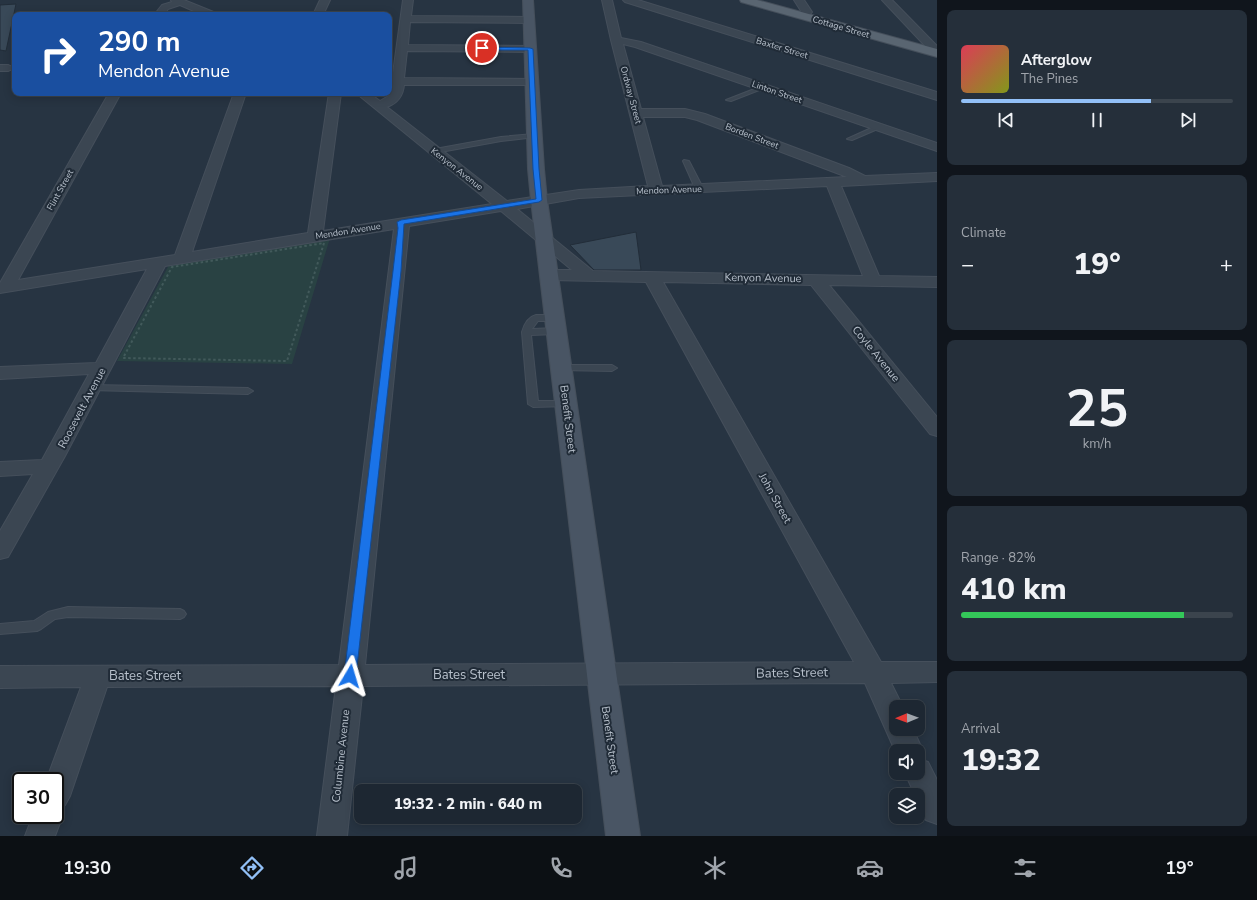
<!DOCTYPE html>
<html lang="en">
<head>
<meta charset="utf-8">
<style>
	body { margin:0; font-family:"Nunito Sans",sans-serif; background:#252f3a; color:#f1f3f6; height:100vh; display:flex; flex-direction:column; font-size:15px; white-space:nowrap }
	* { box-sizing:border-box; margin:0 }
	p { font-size:13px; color:#a0a5ac }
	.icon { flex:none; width:22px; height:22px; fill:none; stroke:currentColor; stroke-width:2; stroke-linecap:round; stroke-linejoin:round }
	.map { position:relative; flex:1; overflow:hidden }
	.panel { display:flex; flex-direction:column; gap:10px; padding:10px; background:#10151c; width:320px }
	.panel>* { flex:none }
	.guide { position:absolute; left:12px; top:12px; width:380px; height:84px; border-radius:8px; box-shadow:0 2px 10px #0003,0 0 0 1px #3b444d; background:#1a4fa0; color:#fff; overflow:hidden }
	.needle { width:26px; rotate:269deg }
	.controls { position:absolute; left:889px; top:700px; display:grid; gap:8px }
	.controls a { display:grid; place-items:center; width:36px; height:36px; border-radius:8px; background:#1d2732; box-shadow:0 2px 10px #0003,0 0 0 1px #3b444d; font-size:20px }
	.speed { position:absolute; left:12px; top:772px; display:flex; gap:8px; font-size:20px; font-weight:700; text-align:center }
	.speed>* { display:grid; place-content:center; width:52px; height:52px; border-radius:50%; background:#1d2732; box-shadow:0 2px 10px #0003,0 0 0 1px #3b444d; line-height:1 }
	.speed .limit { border:2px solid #111; border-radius:6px; background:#fff; color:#111 }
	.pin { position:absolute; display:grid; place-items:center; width:34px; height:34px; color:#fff; margin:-17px; border:2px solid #fff; border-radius:50%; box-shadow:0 1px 4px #0007 }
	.me { position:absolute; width:44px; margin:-22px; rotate:7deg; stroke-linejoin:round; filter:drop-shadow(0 0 3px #0008) }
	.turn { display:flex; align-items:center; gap:14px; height:84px; padding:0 20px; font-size:18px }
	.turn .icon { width:52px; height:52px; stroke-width:2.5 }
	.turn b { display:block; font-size:28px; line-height:34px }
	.big { font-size:30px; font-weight:800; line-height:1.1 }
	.panel .card { flex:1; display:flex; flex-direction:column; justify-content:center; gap:6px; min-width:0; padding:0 14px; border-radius:8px; background:#252f3a }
	.panel .dial { align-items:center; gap:0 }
	.dial b { font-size:52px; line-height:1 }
	.song { display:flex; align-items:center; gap:12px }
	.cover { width:48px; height:48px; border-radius:6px; background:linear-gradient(135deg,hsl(350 70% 55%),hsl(70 70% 35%)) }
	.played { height:4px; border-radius:2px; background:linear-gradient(90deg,#92c0f7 70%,#3b444d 70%) }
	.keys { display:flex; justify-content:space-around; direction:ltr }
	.heat { display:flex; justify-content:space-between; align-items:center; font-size:22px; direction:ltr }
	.charge { height:6px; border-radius:3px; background:linear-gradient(90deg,#34c759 82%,#3b444d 0) }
	.trip { position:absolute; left:354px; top:784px; width:228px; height:40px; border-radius:8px; background:#1d2732; box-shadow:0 2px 10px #0003,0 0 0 1px #3b444d; font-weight:800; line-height:40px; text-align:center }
	.tabs { display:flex; height:64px; justify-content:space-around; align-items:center; background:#0c1014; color:#a0a5ac }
	.tabs .icon { width:28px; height:28px }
	.tabs .selected { color:#92c0f7 }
	.tabs b { font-size:18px; color:#f1f3f6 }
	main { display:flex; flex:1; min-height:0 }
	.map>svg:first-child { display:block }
	.green { fill:#294243 }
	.building { fill:#394958; stroke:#222d39 }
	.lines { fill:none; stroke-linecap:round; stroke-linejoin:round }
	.lane-casing { stroke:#454f5b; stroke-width:2 }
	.street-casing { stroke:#454f5b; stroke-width:2 }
	.secondary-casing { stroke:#454f5b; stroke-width:2 }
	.primary-casing { stroke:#454f5b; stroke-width:2 }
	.path { stroke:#425a5b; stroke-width:2; stroke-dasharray:2.5 2.5; stroke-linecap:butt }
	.lane { fill:#3b4652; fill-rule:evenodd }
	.street { fill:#3b4652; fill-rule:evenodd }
	.secondary { fill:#495564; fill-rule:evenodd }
	.primary { fill:#596571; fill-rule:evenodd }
	.route { fill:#1a73e8; stroke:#114b97 }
	.labels { text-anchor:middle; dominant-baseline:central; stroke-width:4; stroke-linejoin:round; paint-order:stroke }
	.far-street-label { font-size:9px; fill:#b8c1cc; stroke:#202b37 }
	.street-label { font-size:11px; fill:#b8c1cc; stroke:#202b37 }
	.near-street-label { font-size:13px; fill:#b8c1cc; stroke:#202b37 }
</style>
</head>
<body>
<main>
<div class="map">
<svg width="937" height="836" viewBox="0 0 937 836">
	<rect width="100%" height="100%" fill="#273442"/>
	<path class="green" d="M330 238 292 364 117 361 169 265Z"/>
	<path class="building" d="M16 4 6 51 0 50V5Z
		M636 232 641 270H594L570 245Z"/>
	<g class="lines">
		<defs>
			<path id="lane" d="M762 86 767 87 731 101 726 100Z
				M878 125 881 127 880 128 852 140 847 139Z
				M534 134 537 136 536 137 501 141 435 153 432 151 435 149 501 137Z
				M684 160 689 161 703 188 702 190H699L695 188 683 161Z
				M536 315H555L559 318 555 321H538L532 329 557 328 561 331 557 334 531 335 538 401H566L569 402 571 404 569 406 533 407 528 404 522 332C524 325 528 317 536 315Z
				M562 365H612L617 368 612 371 559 370 557 368Z
				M92 385 248 388 253 391 248 394 89 390 87 388 89 386Z
				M68 607 180 609 184 611 186 614 184 617 180 619 68 617 55 619 41 629 37 631 0 634V624L34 621 48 612Z"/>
			<path id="street" d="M171 0H184L216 13 217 15H203L180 5 168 9 164 15H154L162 5 172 2Z
				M320 0H330L323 15H313Z
				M403 0H413L411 16 529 17 534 20 529 23 410 22 408 45 530 46 535 49 530 52 407 51 404 78 532 79 536 80 538 82 536 84 532 85H404C403 96 398 103 387 107L507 201 579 190 648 186 611 40 602 0H612L621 38 641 42 937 143V151L635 47 623 44 641 109H685L705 114 849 168 865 176 937 173V181L841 186 879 276 937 277V287L829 285 937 417V436L930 434 811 285 663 282 881 662H937V682L891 683 903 707H896V729H913L923 751 919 759 928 762 937 780V824L926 820 918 802V795H915L905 773H918V751H896V753L865 683 363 686 347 836H317L336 686 107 687 70 796 65 805 59 807 63 815 55 836H25L33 815H55V781H46L81 687 0 688V666L339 665 394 229 165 266 65 456 8 557 0 559V531L33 474 0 476V462L42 460 89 374 0 379V367L96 363 147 269 0 293V283L109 93H121L18 280 175 255 234 93H246L192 252 308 233 329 93H341L323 231 492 204 356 93H369L380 101 390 95ZM643 117H685L697 120 847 177 662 186ZM827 186 863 276 593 271 517 209 579 198ZM501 211 572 270H550L544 272 542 275 544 278 550 280 646 282 854 662 365 665 409 226Z
				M623 0H638L937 92V100L625 2Z
				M794 0H804L812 12C809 17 802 18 796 17L795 15 801 11Z
				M882 0H892L937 46V55L930 54 929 50Z
				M0 65H8L14 68 8 71H0Z"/>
			<path id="secondary" d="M523 0H533L544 169 547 200 640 836H606L531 200 528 169Z"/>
			<path id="primary" d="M740 0H757L937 49V57L741 2Z"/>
		</defs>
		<use href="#lane" class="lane-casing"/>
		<use href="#street" class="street-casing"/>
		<use href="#secondary" class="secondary-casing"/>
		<use href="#primary" class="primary-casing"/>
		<path class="path" d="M324 243 287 361 123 358 172 267Z"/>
		<use href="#lane" class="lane"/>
		<use href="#street" class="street"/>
		<use href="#secondary" class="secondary"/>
		<use href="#primary" class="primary"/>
	</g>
	<path class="route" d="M482 47 530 48 533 49 539 169 542 200 539 202 404 224 401 271 356 676 354 679 350 681 346 679 344 676 393 271 398 228 397 222 401 220 536 199 533 169 528 50H481Z"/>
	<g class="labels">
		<g class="far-street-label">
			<text transform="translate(841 27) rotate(16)">Cottage Street</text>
			<text transform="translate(782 48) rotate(17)">Baxter Street</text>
			<text transform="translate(777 92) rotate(19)">Linton Street</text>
			<text transform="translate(631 95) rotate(75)">Ordway Street</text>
			<text transform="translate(752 136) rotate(21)">Borden Street</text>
			<text transform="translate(457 169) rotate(38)">Kenyon Avenue</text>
			<text transform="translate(60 190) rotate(-61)">Flint Street</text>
			<text transform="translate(669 190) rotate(-2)">Mendon Avenue</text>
			<text transform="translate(348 231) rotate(-9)">Mendon Avenue</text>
		</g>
		<g class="street-label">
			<text transform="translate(763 278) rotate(1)">Kenyon Avenue</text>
			<text transform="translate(876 354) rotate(51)">Coyle Avenue</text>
			<text transform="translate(82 408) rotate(-62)">Roosevelt Avenue</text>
			<text transform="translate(568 419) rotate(83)">Benefit Street</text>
			<text transform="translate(775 498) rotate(61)">John Street</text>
			<text transform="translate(610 740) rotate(82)">Benefit Street</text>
			<text transform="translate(341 756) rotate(-84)">Columbine Avenue</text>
		</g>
		<g class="near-street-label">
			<text transform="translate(792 673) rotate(-1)">Bates Street</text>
			<text x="469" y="675">Bates Street</text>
			<text x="145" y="676">Bates Street</text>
		</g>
	</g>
</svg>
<div class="controls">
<a><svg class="needle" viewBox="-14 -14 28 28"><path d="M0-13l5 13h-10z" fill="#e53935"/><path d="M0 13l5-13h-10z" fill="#a0a5ac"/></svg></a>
<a><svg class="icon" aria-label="sound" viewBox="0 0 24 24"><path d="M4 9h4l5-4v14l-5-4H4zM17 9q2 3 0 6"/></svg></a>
<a><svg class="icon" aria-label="layers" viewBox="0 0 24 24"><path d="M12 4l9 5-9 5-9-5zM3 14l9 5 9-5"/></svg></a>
</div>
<div class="speed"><div class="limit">30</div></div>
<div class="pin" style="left:482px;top:48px;background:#d93025"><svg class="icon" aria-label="arrive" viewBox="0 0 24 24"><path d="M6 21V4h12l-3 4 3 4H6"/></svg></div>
<svg class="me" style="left:350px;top:676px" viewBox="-20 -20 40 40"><path d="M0-17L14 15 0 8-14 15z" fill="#1a73e8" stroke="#fff" stroke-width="4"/></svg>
<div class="trip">19:32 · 2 min · 640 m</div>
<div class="guide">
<div class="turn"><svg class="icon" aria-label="right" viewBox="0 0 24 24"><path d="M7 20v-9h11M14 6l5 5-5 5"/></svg><div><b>290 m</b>Mendon Avenue</div></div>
</div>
</div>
<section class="panel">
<div class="card">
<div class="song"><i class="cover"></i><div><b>Afterglow</b><p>The Pines</p></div></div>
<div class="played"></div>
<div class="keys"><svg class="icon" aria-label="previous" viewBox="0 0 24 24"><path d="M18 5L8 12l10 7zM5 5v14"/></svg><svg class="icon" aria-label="pause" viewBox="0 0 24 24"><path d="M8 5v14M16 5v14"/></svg><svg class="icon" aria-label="next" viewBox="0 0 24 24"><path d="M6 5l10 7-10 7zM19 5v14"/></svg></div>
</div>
<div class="card"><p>Climate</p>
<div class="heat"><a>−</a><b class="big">19°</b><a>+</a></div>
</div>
<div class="card dial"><b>25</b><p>km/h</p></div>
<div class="card"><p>Range · 82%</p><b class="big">410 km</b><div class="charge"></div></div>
<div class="card"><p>Arrival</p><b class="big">19:32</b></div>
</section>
</main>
<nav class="tabs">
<b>19:30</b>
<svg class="icon selected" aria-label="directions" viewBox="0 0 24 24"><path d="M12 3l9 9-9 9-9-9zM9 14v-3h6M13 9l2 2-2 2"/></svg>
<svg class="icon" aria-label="music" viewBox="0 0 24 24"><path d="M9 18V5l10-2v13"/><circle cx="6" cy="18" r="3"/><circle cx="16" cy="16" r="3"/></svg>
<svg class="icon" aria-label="phone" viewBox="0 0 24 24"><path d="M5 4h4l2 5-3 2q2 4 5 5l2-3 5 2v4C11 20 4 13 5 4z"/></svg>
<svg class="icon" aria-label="climate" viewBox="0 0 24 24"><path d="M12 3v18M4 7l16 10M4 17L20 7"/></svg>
<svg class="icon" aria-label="car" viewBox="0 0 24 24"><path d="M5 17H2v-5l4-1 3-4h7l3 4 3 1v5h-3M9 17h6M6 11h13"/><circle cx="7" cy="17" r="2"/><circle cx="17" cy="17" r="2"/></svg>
<svg class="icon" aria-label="filters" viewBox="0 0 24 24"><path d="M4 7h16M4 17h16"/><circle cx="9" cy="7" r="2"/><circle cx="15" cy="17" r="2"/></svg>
<b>19°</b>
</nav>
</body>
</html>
